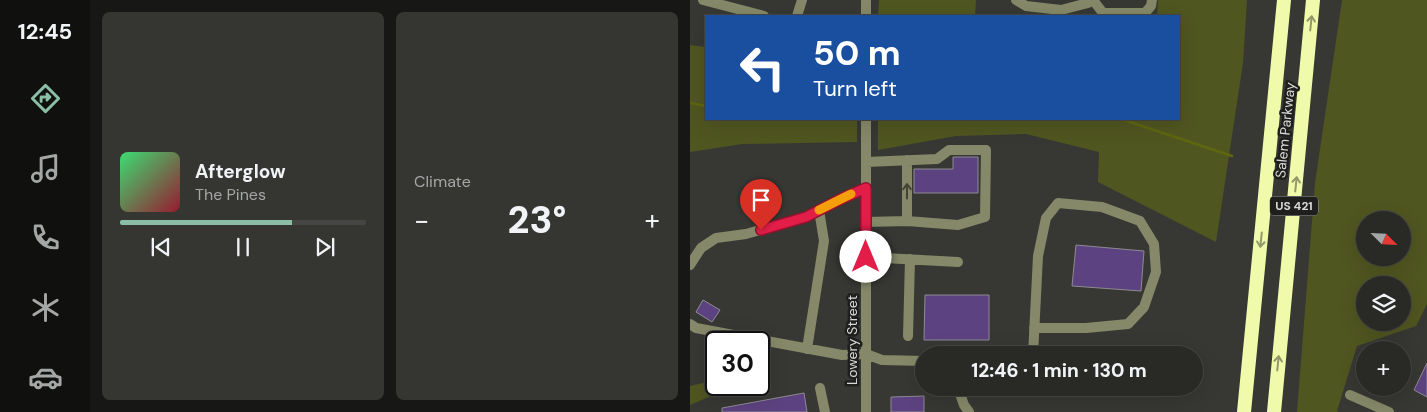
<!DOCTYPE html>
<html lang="en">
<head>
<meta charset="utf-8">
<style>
	body { margin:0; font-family:"DM Sans",sans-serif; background:#353632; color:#f1f3f6; height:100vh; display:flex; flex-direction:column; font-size:19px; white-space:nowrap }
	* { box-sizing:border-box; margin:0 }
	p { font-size:16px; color:#a5a7a7 }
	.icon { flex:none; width:28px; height:28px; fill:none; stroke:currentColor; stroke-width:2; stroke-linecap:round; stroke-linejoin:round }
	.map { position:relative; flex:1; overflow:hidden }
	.panel { display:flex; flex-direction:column; gap:12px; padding:12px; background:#171715; width:600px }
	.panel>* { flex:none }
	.top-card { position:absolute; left:15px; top:15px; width:475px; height:105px; border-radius:0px; box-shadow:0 5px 20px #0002,0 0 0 1px #454643; background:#1a4fa0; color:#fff; overflow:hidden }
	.needle { width:32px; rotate:114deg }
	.tools { position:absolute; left:666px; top:211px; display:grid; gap:10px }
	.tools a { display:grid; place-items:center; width:55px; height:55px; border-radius:50%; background:#292a26; box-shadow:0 5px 20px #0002,0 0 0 1px #454643; font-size:25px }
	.speed { position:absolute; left:15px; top:331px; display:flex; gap:10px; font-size:25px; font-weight:700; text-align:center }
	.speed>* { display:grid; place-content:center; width:65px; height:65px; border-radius:50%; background:#292a26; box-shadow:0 5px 20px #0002,0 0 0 1px #454643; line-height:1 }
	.speed .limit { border:2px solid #111; border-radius:8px; background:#fff; color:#111 }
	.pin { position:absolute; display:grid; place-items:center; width:42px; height:42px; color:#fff; margin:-51px -21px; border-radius:50% 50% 50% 0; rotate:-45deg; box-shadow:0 0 5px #0007 }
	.pin .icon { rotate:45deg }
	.me { position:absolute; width:55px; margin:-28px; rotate:0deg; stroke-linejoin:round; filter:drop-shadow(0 0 4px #0008) }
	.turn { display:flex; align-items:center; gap:18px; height:105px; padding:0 25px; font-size:22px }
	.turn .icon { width:65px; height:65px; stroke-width:2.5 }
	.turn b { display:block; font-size:35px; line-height:42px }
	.big { font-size:38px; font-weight:800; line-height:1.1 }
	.panel .widget { flex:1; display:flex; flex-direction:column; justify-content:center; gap:8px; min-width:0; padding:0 18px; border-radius:8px; background:#353632 }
	.song { display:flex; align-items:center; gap:15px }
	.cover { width:60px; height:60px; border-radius:8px; background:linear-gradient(135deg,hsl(140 70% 55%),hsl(350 70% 35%)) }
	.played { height:5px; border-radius:2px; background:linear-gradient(90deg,#8abfa5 70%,#454643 70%) }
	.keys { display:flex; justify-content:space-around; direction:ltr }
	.heat { display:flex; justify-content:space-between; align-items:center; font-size:28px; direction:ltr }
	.panel .tiles { flex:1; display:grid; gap:12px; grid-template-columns:repeat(2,1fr) }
	.trip { position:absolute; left:225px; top:346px; width:288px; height:50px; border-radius:25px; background:#292a26; box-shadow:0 5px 20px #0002,0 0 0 1px #454643; font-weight:800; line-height:50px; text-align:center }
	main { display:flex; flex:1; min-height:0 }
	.dock { display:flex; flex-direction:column; width:90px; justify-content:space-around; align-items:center; background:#10110f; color:#a5a7a7 }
	.dock .icon { width:35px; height:35px }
	.dock .selected { color:#8abfa5 }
	.dock b { font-size:22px; color:#f1f3f6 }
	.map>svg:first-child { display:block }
	.green { fill:#505620; fill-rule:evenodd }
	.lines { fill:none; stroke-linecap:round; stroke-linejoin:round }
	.stream { stroke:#5e6611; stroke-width:2.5 }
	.building { fill:#5d4281; stroke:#8d8b91 }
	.minor { stroke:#858969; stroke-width:10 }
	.highway { stroke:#effbaa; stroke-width:14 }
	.oneway { stroke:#91986b }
	.oneway2 { stroke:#434438 }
	.route-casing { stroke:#92132f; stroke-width:12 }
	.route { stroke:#e11d48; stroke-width:9 }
	.slow { stroke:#f59e0b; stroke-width:9 }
	.labels { text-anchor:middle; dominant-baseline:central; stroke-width:5; stroke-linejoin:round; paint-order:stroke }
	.shield { fill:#1f1f1d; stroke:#a0a19e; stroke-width:1 }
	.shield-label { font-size:12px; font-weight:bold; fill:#d8d9d6 }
	.street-label { font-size:14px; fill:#d8d9d6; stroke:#1f1f1d }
</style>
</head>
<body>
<main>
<nav class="dock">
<b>12:45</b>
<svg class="icon selected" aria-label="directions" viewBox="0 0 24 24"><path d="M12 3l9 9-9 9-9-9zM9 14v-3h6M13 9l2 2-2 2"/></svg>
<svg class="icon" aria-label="music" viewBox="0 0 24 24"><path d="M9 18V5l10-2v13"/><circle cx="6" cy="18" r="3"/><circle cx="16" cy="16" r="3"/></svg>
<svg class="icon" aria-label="phone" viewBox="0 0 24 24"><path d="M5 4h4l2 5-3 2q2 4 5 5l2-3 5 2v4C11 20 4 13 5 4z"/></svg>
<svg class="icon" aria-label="climate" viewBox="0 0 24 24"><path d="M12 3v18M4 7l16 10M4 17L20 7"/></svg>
<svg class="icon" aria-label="car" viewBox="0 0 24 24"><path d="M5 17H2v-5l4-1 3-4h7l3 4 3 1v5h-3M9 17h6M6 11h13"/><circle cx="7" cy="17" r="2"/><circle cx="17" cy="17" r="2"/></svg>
</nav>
<section class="panel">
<div class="tiles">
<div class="widget">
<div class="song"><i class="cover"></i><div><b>Afterglow</b><p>The Pines</p></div></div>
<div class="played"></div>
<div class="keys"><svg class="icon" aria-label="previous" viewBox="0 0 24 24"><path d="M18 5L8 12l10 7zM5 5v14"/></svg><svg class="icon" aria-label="pause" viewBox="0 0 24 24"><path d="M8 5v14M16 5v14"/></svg><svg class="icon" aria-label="next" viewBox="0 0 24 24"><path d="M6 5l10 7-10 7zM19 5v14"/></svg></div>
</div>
<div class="widget"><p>Climate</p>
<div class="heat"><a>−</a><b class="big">23°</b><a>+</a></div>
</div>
</div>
</section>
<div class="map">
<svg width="737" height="412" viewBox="0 0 737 412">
	<rect width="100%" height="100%" fill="#373833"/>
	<path class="green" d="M189 0H286L285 16H188Z
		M468 0H557L553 63 526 242 408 182 409 152 336 134 266 136 188 150V119H489V16H467Z
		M652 0H737V304L726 326 667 346 647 411 649 412H607L625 183ZM675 220H712V258H675ZM675 285H712V322H675Z
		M0 45 16 47V119H167V142L53 144 0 152Z
		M26 380V385H31L35 390 0 405V386Z"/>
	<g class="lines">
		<path class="stream" d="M0 103 16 106
			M431 119 542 156"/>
	</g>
	<path class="building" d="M263 157H288V193H224V169H263Z
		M386 245 454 251 451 291 382 286Z
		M235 295H299V340H234Z
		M13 300 30 310 22 322 6 312Z
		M737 363V397L724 390Z
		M114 393 117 412H32V408Z
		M234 396V412H201V397Z"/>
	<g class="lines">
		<path class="minor" d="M13 0 74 16
			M326 0 336 6 371 10 398 3 402 0
			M403 0 413 13H455L461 6 462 0
			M107 16 112 0
			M176 16V0
			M176 162 247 159 259 150H296L295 217 268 225 217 221 176 222
			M217 221V160
			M176 257 268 262
			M0 265 11 248 26 238 56 234 116 217 153 198 176 189
			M0 324 6 328 152 355 176 354 192 360 234 361
			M218 336 220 259
			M117 349 134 241 129 210
			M343 355 348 256 356 218 368 203 412 207 450 221 464 244 466 272 454 307 438 324 396 328H344
			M130 388 135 412
			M268 388 274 405 279 412
			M660 395 699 412
			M176 412V119"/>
		<path class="highway" d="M554 412 594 0
			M584 412 623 0"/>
	</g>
	<defs><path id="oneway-shaft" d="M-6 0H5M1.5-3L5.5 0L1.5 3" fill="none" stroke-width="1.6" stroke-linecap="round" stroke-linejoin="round" transform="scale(1.25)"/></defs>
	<g class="oneway">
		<use href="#oneway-shaft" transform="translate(621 23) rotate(-84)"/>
		<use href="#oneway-shaft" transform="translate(606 184) rotate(-84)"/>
		<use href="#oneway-shaft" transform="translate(571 240) rotate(96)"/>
		<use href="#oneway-shaft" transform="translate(588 363) rotate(-84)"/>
	</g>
	<use class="oneway2" href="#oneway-shaft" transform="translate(217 191) rotate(-90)"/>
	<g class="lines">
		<defs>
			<path id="route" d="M71 230 116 217 153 198 176 188V257"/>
		</defs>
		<use href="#route" class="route-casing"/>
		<use href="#route" class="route"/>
		<path class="slow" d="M129 210 161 194"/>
	</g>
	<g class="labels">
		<rect class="shield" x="580" y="196.5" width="48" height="19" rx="4"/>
		<g class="shield-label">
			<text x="604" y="206">US 421</text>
		</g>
		<g class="street-label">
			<text transform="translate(595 130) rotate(-84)">Salem Parkway</text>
			<text transform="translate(162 340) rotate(-90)">Lowery Street</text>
		</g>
	</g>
</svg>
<div class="tools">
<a><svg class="needle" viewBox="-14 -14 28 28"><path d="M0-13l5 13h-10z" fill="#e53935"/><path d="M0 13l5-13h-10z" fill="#a5a7a7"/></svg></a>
<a><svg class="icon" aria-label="layers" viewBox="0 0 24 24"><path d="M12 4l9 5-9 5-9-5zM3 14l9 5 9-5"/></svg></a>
<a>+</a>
</div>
<div class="speed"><div class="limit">30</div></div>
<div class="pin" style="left:71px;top:230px;background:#d93025"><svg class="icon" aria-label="arrive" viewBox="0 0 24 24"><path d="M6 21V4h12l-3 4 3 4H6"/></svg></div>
<svg class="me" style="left:176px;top:257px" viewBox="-20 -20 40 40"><circle r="19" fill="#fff"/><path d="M0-13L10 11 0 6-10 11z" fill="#e11d48"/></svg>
<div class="trip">12:46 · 1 min · 130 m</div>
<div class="top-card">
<div class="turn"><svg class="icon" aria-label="left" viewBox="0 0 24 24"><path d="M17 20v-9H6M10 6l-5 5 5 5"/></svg><div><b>50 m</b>Turn left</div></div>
</div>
</div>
</main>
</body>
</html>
